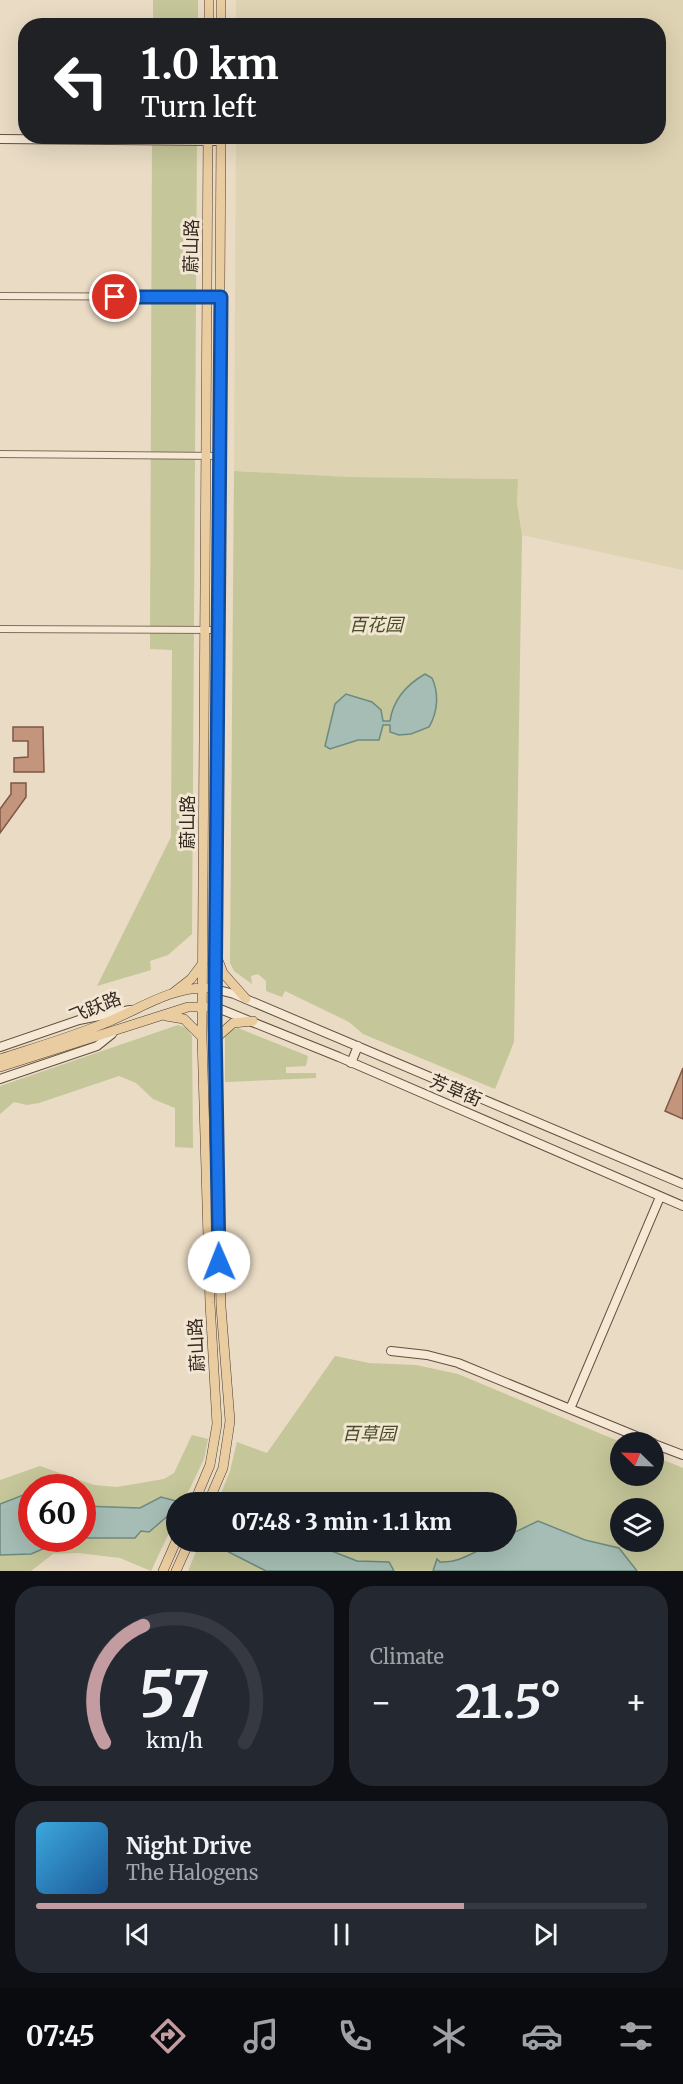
<!DOCTYPE html>
<html lang="en">
<head>
<meta charset="utf-8">
<style>
	body { margin:0; font-family:Merriweather,"Noto Sans SC",serif; background:#242831; color:#f1f3f6; height:100vh; display:flex; flex-direction:column; font-size:22px; white-space:nowrap }
	* { box-sizing:border-box; margin:0 }
	p { font-size:20px; color:#9ea1a6 }
	.icon { flex:none; width:33px; height:33px; fill:none; stroke:currentColor; stroke-width:2; stroke-linecap:round; stroke-linejoin:round }
	.map { position:relative; height:1571px; overflow:hidden }
	.drawer { display:flex; flex-direction:column; gap:15px; padding:15px; background:#0d0f14; flex:1 }
	.drawer>* { flex:none }
	.banner { position:absolute; left:18px; top:18px; width:648px; height:126px; border-radius:24px; box-shadow:0 6px 24px #0002; background:#202124; color:#fff; overflow:hidden }
	.needle { width:39px; rotate:293deg }
	.buttons { position:absolute; left:610px; top:1432px; display:grid; gap:12px }
	.buttons a { display:grid; place-items:center; width:54px; height:54px; border-radius:50%; background:#171b24; box-shadow:0 6px 24px #0002; font-size:30px }
	.speed { position:absolute; left:18px; top:1474px; display:flex; gap:12px; font-size:30px; font-weight:700; text-align:center }
	.speed>* { display:grid; place-content:center; width:78px; height:78px; border-radius:50%; background:#171b24; box-shadow:0 6px 24px #0002; line-height:1 }
	.speed .limit { border:9px solid #d22; background:#fff; color:#111 }
	.pin { position:absolute; display:grid; place-items:center; width:51px; height:51px; color:#fff; margin:-26px; border:3px solid #fff; border-radius:50%; box-shadow:0 2px 6px #0007 }
	.me { position:absolute; width:66px; margin:-33px; rotate:359deg; stroke-linejoin:round; filter:drop-shadow(0 0 4px #0008) }
	.turn { display:flex; align-items:center; gap:21px; height:126px; padding:0 24px; font-size:27px }
	.turn .icon { width:78px; height:78px; stroke-width:2.5 }
	.turn b { display:block; font-size:42px; line-height:51px }
	.big { font-size:45px; font-weight:800; line-height:1.1 }
	.drawer .tile { flex:1; display:flex; flex-direction:column; justify-content:center; gap:9px; min-width:0; padding:0 21px; border-radius:24px; background:#242831 }
	.drawer .dial { align-items:center; gap:0 }
	.dial svg { height:156px; overflow:visible; fill:none; stroke:#363941; stroke-width:7; stroke-linecap:round; text-anchor:middle }
	.dial text { fill:#f1f3f6; stroke:none }
	.song { display:flex; align-items:center; gap:18px }
	.cover { width:72px; height:72px; border-radius:9px; background:linear-gradient(135deg,hsl(200 70% 55%),hsl(210 70% 35%)) }
	.played { height:6px; border-radius:3px; background:linear-gradient(90deg,#c39ca1 70%,#363941 70%) }
	.keys { display:flex; justify-content:space-around; direction:ltr }
	.heat { display:flex; justify-content:space-between; align-items:center; font-size:33px; direction:ltr }
	.drawer .tiles { flex:1; display:grid; gap:15px; grid-template-columns:1fr 1fr }
	.tile:last-child { grid-column:span 2 }
	.trip { position:absolute; left:166px; top:1492px; width:351px; height:60px; border-radius:30px; background:#171b24; box-shadow:0 6px 24px #0002; font-weight:800; line-height:60px; text-align:center }
	.dock { display:flex; height:96px; justify-content:space-around; align-items:center; background:#090b0e; color:#9ea1a6 }
	.dock .icon { width:42px; height:42px }
	.dock .active { color:#c39ca1 }
	.dock b { font-size:27px; color:#f1f3f6 }
	.map>svg:first-child { display:block }
	.farmland { fill:#ded3b2 }
	.green { fill:#c5c699; fill-rule:evenodd }
	.water { fill:#a5bdb4; stroke:#6d8a80; stroke-width:1.5 }
	.building { fill:#c4957d; stroke:#7f5744; stroke-width:1.5 }
	.lines { fill:none; stroke-linecap:round; stroke-linejoin:round }
	.street-casing { stroke:#826d5c; stroke-width:8 }
	.secondary-casing { stroke:#644f3f; stroke-width:10 }
	.primary-casing { stroke:#503c30; stroke-width:10 }
	.street { stroke:#f5e9d6; stroke-width:6 }
	.secondary { stroke:#f5e9d6; stroke-width:8 }
	.primary { stroke:#e9cc9f; stroke-width:9 }
	.route-casing { stroke:#114b97; stroke-width:15 }
	.route { stroke:#1a73e8; stroke-width:10 }
	.labels { text-anchor:middle; dominant-baseline:central; stroke-width:6; stroke-linejoin:round; paint-order:stroke }
	.street-label { font-size:18px; fill:#33271f; stroke:#f2e6d3 }
	.park-label { font-size:18px; font-style:italic; fill:#474e27; stroke:#f2e6d3 }
</style>
</head>
<body>
<div class="map">
<svg width="683" height="1571" viewBox="0 0 683 1571">
	<rect width="100%" height="100%" fill="#e9dbc4"/>
	<path class="farmland" d="M236 0H683V570L522 535 517 504 518 479 349 477 234 471 236 137 658 136V26L236 25Z"/>
	<path class="green" d="M153 0H198V25H153Z
		M152 137H197L192 934 168 955 150 961 151 970 97 986 171 837 172 650 150 649Z
		M234 471 349 477 518 479 517 504 522 535 514 1042 495 1089 363 1034 349 1022 285 991 282 997 266 991V981L258 974 251 976 252 984 234 971 230 963Z
		M178 1025 186 1028 192 1036 193 1148 175 1147V1108L153 1099 136 1083 119 1076 39 1103 27 1105 14 1102 0 1114V1086Z
		M238 1028 308 1056 306 1066 286 1067V1073H316V1078L225 1082V1037L231 1030Z
		M335 1356 369 1363 416 1365 458 1374 623 1443 621 1476H654V1456L683 1468V1571H188L200 1542H507V1503H217L230 1471 237 1442 267 1453ZM621 1509H654V1542H621Z
		M192 1435 208 1439 204 1459 183 1503H177V1516L151 1571 120 1558 78 1553 53 1554 31 1571H0V1480L40 1466 94 1485 117 1487 164 1479 174 1473ZM32 1488H82V1539H32Z"/>
	<path class="water" d="M425 674 432 678C439 693 438 712 429 727L411 734 399 735 390 732V725H383L379 740H358L330 749 325 746 335 704 346 694 372 702 381 710 383 721H390C393 700 406 685 425 674Z
		M31 1492 32 1539H66L31 1554 0 1555V1504Z
		M221 1496 248 1503H177V1526L173 1524 174 1518 170 1514 149 1532 141 1531 135 1538H83V1506L140 1508 161 1497 180 1502Z
		M538 1521 585 1540 619 1548 637 1571H433L437 1559 440 1562C465 1564 483 1542 507 1542V1536Z
		M209 1542H309L357 1561 389 1562 394 1571H266Z"/>
	<path class="building" d="M13 727H43L44 772H14V758L28 757V741H13Z
		M11 783H26V797L0 833V809L11 794Z
		M683 1068V1119L665 1111Z"/>
	<g class="lines">
		<defs>
			<path id="street" d="M0 296 221 297
				M0 454 219 456
				M0 629 218 630"/>
			<path id="secondary" d="M0 139 221 141
				M215 989 234 994 683 1184
				M215 1007 339 1057 683 1206
				M0 1047 79 1020 130 1010
				M351 1063 358 1046
				M0 1079 97 1046 112 1034
				M391 1351 427 1355 458 1363 653 1443
				M570 1409 660 1197
				M654 1444 683 1455"/>
			<path id="primary" d="M209 26V0
				M221 26V0
				M218 960 223 973 246 999
				M173 993 191 979 203 963
				M166 1016 184 1019 202 1037
				M215 1039 233 1023 253 1021
				M0 1059C37 1047 75 1036 110 1021 139 1009 174 986 207 988
				M0 1067 188 1007H207
				M194 1503 210 1465 217 1424 210 1303 202 1037 208 136
				M208 1503 223 1468 230 1421 221 1307 215 1026 221 136
				M163 1571 177 1539
				M176 1571 189 1542"/>
		</defs>
		<use href="#street" class="street-casing"/>
		<use href="#secondary" class="secondary-casing"/>
		<use href="#primary" class="primary-casing"/>
		<use href="#street" class="street"/>
		<use href="#secondary" class="secondary"/>
		<use href="#primary" class="primary"/>
	</g>
	<g class="lines">
		<defs>
			<path id="route" d="M115 297H221L215 1022 219 1262"/>
		</defs>
		<use href="#route" class="route-casing"/>
		<use href="#route" class="route"/>
	</g>
	<g class="labels">
		<g class="street-label">
			<text transform="translate(191 246) rotate(-89)">蔚山路</text>
			<text transform="translate(187 822) rotate(-90)">蔚山路</text>
			<text transform="translate(95 1007) rotate(-22)">飞跃路</text>
			<text transform="translate(456 1090) rotate(23)">芳草街</text>
			<text transform="translate(196 1345) rotate(-93)">蔚山路</text>
		</g>
		<g class="park-label">
			<text x="376" y="624">百花园</text>
			<text x="369" y="1433">百草园</text>
		</g>
	</g>
</svg>
<div class="buttons">
<a><svg class="needle" viewBox="-14 -14 28 28"><path d="M0-13l5 13h-10z" fill="#e53935"/><path d="M0 13l5-13h-10z" fill="#9ea1a6"/></svg></a>
<a><svg class="icon" aria-label="layers" viewBox="0 0 24 24"><path d="M12 4l9 5-9 5-9-5zM3 14l9 5 9-5"/></svg></a>
</div>
<div class="speed"><div class="limit">60</div></div>
<div class="pin" style="left:115px;top:297px;background:#d93025"><svg class="icon" aria-label="arrive" viewBox="0 0 24 24"><path d="M6 21V4h12l-3 4 3 4H6"/></svg></div>
<svg class="me" style="left:219px;top:1262px" viewBox="-20 -20 40 40"><circle r="19" fill="#fff"/><path d="M0-13L10 11 0 6-10 11z" fill="#1a73e8"/></svg>
<div class="trip">07:48 · 3 min · 1.1 km</div>
<div class="banner">
<div class="turn"><svg class="icon" aria-label="left" viewBox="0 0 24 24"><path d="M17 20v-9H6M10 6l-5 5 5 5"/></svg><div><b>1.0 km</b>Turn left</div></div>
</div>
</div>
<section class="drawer">
<div class="tiles">
<div class="tile dial"><svg viewBox="0 0 100 80">
<path d="M14 69A42 42 0 1 1 86 69"/>
<path d="M14 69A42 42 0 0 1 34 9" stroke="#c39ca1"/>
<text x="50" y="56" font-size="32" font-weight="700">57</text>
<text x="50" y="72" font-size="11">km/h</text>
</svg></div>
<div class="tile"><p>Climate</p>
<div class="heat"><a>−</a><b class="big">21.5°</b><a>+</a></div>
</div>
<div class="tile">
<div class="song"><i class="cover"></i><div><b>Night Drive</b><p>The Halogens</p></div></div>
<div class="played"></div>
<div class="keys"><svg class="icon" aria-label="previous" viewBox="0 0 24 24"><path d="M18 5L8 12l10 7zM5 5v14"/></svg><svg class="icon" aria-label="pause" viewBox="0 0 24 24"><path d="M8 5v14M16 5v14"/></svg><svg class="icon" aria-label="next" viewBox="0 0 24 24"><path d="M6 5l10 7-10 7zM19 5v14"/></svg></div>
</div>
</div>
</section>
<nav class="dock">
<b>07:45</b>
<svg class="icon active" aria-label="directions" viewBox="0 0 24 24"><path d="M12 3l9 9-9 9-9-9zM9 14v-3h6M13 9l2 2-2 2"/></svg>
<svg class="icon" aria-label="music" viewBox="0 0 24 24"><path d="M9 18V5l10-2v13"/><circle cx="6" cy="18" r="3"/><circle cx="16" cy="16" r="3"/></svg>
<svg class="icon" aria-label="phone" viewBox="0 0 24 24"><path d="M5 4h4l2 5-3 2q2 4 5 5l2-3 5 2v4C11 20 4 13 5 4z"/></svg>
<svg class="icon" aria-label="climate" viewBox="0 0 24 24"><path d="M12 3v18M4 7l16 10M4 17L20 7"/></svg>
<svg class="icon" aria-label="car" viewBox="0 0 24 24"><path d="M5 17H2v-5l4-1 3-4h7l3 4 3 1v5h-3M9 17h6M6 11h13"/><circle cx="7" cy="17" r="2"/><circle cx="17" cy="17" r="2"/></svg>
<svg class="icon" aria-label="filters" viewBox="0 0 24 24"><path d="M4 7h16M4 17h16"/><circle cx="9" cy="7" r="2"/><circle cx="15" cy="17" r="2"/></svg>
</nav>
</body>
</html>
